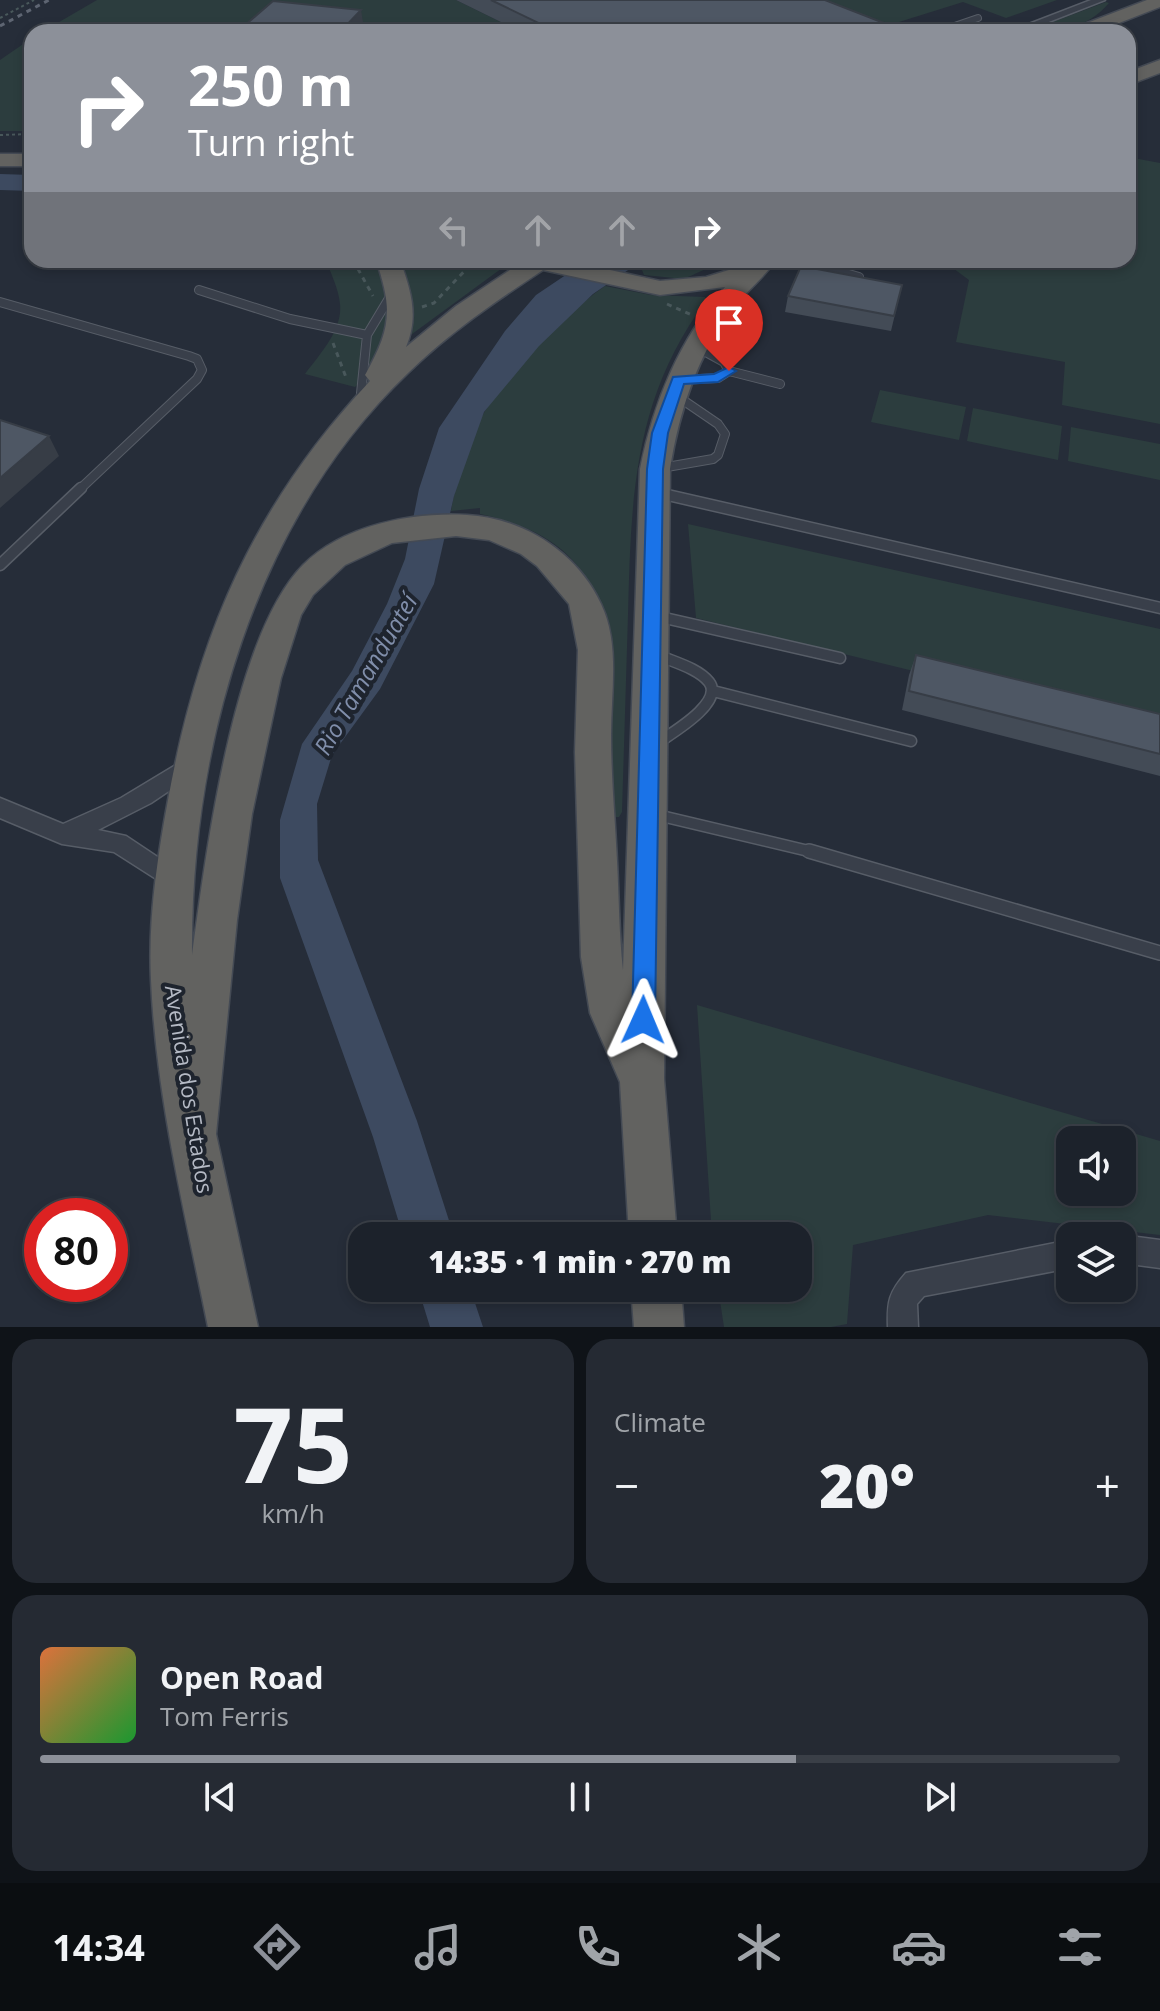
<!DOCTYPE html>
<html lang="en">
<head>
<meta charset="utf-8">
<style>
	body { margin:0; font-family:"Open Sans",sans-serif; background:#252a33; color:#f1f3f6; height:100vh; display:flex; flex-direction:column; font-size:30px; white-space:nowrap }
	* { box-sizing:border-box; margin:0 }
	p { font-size:26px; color:#a0a4a9 }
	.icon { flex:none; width:44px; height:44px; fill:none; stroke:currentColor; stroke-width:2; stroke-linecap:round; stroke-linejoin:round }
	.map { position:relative; height:1327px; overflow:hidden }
	.panel { display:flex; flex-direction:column; gap:12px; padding:12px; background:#0f1318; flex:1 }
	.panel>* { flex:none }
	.hud { position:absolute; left:24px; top:24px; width:1112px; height:244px; border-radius:24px; box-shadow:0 4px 12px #0003,0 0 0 2px #3a3f47; background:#8c9099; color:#fff; overflow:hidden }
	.controls { position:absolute; left:1056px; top:1126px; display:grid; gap:16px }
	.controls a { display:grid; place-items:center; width:80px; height:80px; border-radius:16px; background:#1c222b; box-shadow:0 4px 12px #0003,0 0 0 2px #3a3f47; font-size:40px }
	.speed { position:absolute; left:24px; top:1198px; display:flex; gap:16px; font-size:40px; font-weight:700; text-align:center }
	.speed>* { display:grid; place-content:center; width:104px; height:104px; border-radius:50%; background:#1c222b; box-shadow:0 4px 12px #0003,0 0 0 2px #3a3f47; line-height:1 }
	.speed .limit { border:12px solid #d22; background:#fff; color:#111 }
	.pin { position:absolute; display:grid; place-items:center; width:68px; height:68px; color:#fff; margin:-82px -34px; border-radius:50% 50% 50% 0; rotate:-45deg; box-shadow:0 0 8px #0007 }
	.pin .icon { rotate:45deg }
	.me { position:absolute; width:88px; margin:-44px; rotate:1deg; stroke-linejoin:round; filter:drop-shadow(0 0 6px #0008) }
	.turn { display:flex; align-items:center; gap:28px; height:168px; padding:0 32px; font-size:36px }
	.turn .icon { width:104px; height:104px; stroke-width:2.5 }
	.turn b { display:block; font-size:56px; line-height:68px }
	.lanes { display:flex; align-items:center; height:76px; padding:0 32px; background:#0003; justify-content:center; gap:40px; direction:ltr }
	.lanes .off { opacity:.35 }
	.big { font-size:60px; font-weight:800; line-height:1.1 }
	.panel .widget { flex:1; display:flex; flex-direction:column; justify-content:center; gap:12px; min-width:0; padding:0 28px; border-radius:24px; background:#252a33 }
	.panel .dial { align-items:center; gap:0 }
	.dial b { font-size:104px; line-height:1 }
	.song { display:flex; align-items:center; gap:24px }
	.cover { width:96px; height:96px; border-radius:12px; background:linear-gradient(135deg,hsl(20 70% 55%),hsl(130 70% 35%)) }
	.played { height:8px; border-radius:4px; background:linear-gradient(90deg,#8c9099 70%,#3a3f47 70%) }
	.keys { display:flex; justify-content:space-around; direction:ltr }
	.heat { display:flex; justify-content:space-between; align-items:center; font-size:44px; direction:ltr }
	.panel .tiles { flex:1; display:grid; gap:12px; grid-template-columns:1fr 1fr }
	.widget:last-child { grid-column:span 2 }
	.trip { position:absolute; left:348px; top:1222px; width:464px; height:80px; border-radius:24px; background:#1c222b; box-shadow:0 4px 12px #0003,0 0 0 2px #3a3f47; font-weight:800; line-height:80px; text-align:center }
	.menu { display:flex; height:128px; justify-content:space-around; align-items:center; background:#0b0e11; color:#a0a4a9 }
	.menu .icon { width:56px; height:56px }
	.menu .selected { color:#8c9099 }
	.menu b { font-size:36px; color:#f1f3f6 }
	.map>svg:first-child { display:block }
	.green { fill:#2c3d3e; fill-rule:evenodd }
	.water { fill:#3d4a60 }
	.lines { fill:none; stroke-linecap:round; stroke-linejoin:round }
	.river { fill:#3d4a60; fill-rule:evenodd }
	.service-far3-casing { stroke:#575d67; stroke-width:8 }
	.service-far2-casing { stroke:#575d67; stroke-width:10 }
	.service-far1-casing { stroke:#575d67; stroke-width:13 }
	.service-casing { stroke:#575d67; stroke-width:16 }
	.minor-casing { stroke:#575d67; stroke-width:3 }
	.trunk-casing { stroke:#444a54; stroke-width:3 }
	.path-far1 { stroke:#49585b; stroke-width:2; stroke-dasharray:3 3; stroke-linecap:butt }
	.path { stroke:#49585b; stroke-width:3; stroke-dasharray:5 5; stroke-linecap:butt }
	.service-far3 { stroke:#393f4a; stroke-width:6 }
	.service-far2 { stroke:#393f4a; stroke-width:8 }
	.service-far1 { stroke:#393f4a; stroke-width:10 }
	.service { stroke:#393f4a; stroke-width:13 }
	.minor { fill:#393f4a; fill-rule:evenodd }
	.trunk { fill:#626260; fill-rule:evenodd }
	.rail { stroke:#5e6572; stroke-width:3; stroke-dasharray:5 5; stroke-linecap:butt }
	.wall { fill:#434b56 }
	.shaded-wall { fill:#373d46 }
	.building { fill:#4e5764; stroke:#373d46; stroke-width:2 }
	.route { fill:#1a73e8; stroke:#114b97; stroke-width:2 }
	.labels { text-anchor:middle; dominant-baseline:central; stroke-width:8; stroke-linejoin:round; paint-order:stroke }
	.street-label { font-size:22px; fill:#b5bac5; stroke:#1e242e }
	.water-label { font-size:24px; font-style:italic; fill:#808eaa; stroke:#1e242e }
</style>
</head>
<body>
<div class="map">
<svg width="1160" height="1327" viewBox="0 0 1160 1327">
	<rect width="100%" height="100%" fill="#262d39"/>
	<path class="green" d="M97 0H456L521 32H419L270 15 252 32H42Z
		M779 0H1057L1006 18 963 2 867 32Z
		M1106 2 1109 3C1087 29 1059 32 1026 32Z
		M32 38V131H0V60Z
		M1128 157 1160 163V424L1062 405 1065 362 956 342 969 280 942 260H1128Z
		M326 260H513L408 337 355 387 305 374C319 355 343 330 340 304 339 290 331 274 326 260Z
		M653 260H725L684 279 644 275 642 270 645 263Z
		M605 286 651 295 705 297 706 301C633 399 631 499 628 615 626 681 624 746 622 812L619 817H614L603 619C586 554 543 528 480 514V508L451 511C456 481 469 437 485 411 508 374 569 310 605 286Z
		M880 390 966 407 959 440 871 422Z
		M973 408 1062 426 1058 460 967 441Z
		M1071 427 1160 444V480L1068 461Z
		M688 524 1160 629V731L696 618Z
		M697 1005 1160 1141V1235L988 1215 853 1245 847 1324 831 1327H724L718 1288H798V1236H712ZM1070 1140H1122V1192H1070Z"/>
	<path class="water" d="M588 260H653L631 268 593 294 539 346 484 412 454 496 434 584 380 689 332 755 317 804 318 860 417 1121 454 1236H403L373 1137 280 878V820L302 744 352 671 387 604 405 559 419 489 439 428 505 331 536 295Z
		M418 1288H470L483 1327H430Z"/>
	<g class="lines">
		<path class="river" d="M0 174 32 175V191L0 190Z"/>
		<defs>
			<path id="service-far3" d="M937 32 978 18"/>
			<path id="service-far2" d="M801 260 859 277
				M199 290 290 319 367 335
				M0 302 189 356 197 359 202 370 197 379 79 490
				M729 371 780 384
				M680 380 718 378 729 371 724 362 695 346
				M360 403 367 335 391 295
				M661 468 713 459 718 455 725 434 718 424 677 396"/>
			<path id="service-far1" d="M659 493 1160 608
				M0 565 81 488
				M656 616 840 658
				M713 691 911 741
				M656 744C670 734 725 703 709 682 698 668 673 662 658 655
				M653 814 817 853"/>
			<path id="service" d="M809 851 1160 953"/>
			<path id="minor" d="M1091 0H1105L1023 32H1008Z
				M189 757 197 760 200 766 197 772 151 803 98 830 126 836 183 874 187 881 183 888 175 891 114 852 62 844 0 818V798L63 824 121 798Z
				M1122 1235 1160 1240V1268L1122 1263V1236H1119Z
				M1070 1240V1268L924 1296 917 1304 918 1327H888C887 1302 889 1292 906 1273Z"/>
			<path id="trunk" d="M1147 0H1160V7L1096 32H1071L1074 28Z
				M1160 60V73L1128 85V72Z
				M0 154H32V166H0Z
				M376 260H400C411 291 419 316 406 347L456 306 522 262 520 260H565L660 281 706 277 745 265 750 260H776C763 279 744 293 730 312 696 359 679 412 670 469L664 1079 677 1236H629L620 1082 590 1013 581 957 575 752 578 650 569 604 537 566 521 554 489 540 456 536 392 543 345 565 313 595 301 615 281 678 252 814 237 920 216 1134 258 1327H208C185 1213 156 1097 151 980 148 920 157 859 168 800 198 634 254 505 370 381L365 375C391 329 393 310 376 260ZM543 270 660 295 725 287C679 340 654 401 640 469L623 970C619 934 619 898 617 861 615 819 611 777 611 735 611 692 620 643 601 604 577 552 523 518 467 515 412 512 343 525 303 565 233 636 206 854 192 955 190 747 255 519 408 373 449 333 496 301 543 270Z
				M631 1288H681L684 1327H634Z"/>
		</defs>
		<use href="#service-far3" class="service-far3-casing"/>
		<use href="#service-far2" class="service-far2-casing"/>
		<use href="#service-far1" class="service-far1-casing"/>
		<use href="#service" class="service-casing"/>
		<use href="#minor" class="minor-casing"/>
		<use href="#trunk" class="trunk-casing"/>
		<path class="path-far1" d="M0 18 34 0
			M0 135 32 134"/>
		<path class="path" d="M353 260 373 296
			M484 260 498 264
			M667 304 692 315
			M422 307 434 303 475 260
			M333 343 347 380"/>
		<use href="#service-far3" class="service-far3"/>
		<use href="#service-far2" class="service-far2"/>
		<use href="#service-far1" class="service-far1"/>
		<use href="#service" class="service"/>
		<use href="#minor" class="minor"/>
		<use href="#trunk" class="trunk"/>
		<path class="rail" d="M0 26 49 0"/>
	</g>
	<path class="wall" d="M456 0H825L907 32H521Z
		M902 285 891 331 785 312 788 296Z
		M916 655 1160 714V776L902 710 909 675Z"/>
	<path class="shaded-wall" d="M361 10 364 28 360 32H340Z
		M49 436 59 456 0 508V478Z"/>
	<path class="building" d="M491 0H825L907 32H557Z
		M273 1 361 10 340 32H237Z
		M801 266 902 285 894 316 788 296Z
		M0 420 49 436 0 478Z
		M916 655 1160 714V754L909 691Z"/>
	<path class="route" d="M729 367 736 371 718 382 684 384 668 433 663 469 655 1020 651 1028 643 1031 635 1028 632 1020 647 469 652 433 673 377 714 374Z"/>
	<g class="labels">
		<g class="street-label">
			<text transform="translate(190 1089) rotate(81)">Avenida dos Estados</text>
		</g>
		<g class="water-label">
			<text transform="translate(365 674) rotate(-60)">Rio Tamanduateí</text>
		</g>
	</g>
</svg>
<div class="controls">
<a><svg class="icon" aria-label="sound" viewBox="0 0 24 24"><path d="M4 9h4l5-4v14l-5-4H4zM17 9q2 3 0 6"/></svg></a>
<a><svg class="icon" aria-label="layers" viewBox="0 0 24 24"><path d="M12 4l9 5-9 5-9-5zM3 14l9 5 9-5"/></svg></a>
</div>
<div class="speed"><div class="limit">80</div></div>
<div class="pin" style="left:729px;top:371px;background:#d93025"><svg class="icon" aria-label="arrive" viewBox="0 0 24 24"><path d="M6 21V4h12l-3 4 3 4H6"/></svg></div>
<svg class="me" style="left:643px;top:1020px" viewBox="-20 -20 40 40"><path d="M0-17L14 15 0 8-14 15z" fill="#1a73e8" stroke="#fff" stroke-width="4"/></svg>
<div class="trip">14:35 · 1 min · 270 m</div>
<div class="hud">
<div class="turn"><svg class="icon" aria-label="right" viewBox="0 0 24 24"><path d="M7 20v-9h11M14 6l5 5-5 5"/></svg><div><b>250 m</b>Turn right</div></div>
<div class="lanes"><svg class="icon off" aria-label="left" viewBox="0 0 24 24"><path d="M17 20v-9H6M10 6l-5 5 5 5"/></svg><svg class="icon off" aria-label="ahead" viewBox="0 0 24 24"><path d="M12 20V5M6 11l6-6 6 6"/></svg><svg class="icon off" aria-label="ahead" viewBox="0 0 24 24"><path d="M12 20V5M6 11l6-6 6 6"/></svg><svg class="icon" aria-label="right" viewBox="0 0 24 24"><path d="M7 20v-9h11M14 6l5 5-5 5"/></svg></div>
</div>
</div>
<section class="panel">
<div class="tiles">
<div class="widget dial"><b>75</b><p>km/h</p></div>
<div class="widget"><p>Climate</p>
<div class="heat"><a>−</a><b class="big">20°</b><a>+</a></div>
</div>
<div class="widget">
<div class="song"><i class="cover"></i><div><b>Open Road</b><p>Tom Ferris</p></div></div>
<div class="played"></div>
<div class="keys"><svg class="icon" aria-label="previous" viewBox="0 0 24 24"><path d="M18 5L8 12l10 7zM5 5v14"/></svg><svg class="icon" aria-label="pause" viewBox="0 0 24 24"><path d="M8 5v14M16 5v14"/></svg><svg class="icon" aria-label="next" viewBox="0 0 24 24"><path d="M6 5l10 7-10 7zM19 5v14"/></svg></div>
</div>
</div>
</section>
<nav class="menu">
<b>14:34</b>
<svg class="icon selected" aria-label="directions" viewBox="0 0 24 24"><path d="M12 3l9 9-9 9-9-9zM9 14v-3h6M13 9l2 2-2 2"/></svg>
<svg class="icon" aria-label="music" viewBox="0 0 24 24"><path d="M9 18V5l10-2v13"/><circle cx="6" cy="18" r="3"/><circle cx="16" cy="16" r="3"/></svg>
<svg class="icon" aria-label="phone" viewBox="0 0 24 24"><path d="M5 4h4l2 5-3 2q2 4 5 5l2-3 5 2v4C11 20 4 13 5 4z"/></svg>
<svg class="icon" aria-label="climate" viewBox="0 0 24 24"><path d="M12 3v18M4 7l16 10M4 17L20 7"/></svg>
<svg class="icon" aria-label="car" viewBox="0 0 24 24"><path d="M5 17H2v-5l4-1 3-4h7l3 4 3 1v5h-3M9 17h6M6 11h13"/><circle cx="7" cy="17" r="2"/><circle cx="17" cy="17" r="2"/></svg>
<svg class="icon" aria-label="filters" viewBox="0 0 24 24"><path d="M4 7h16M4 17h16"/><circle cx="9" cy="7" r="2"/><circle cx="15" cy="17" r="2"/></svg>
</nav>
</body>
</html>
